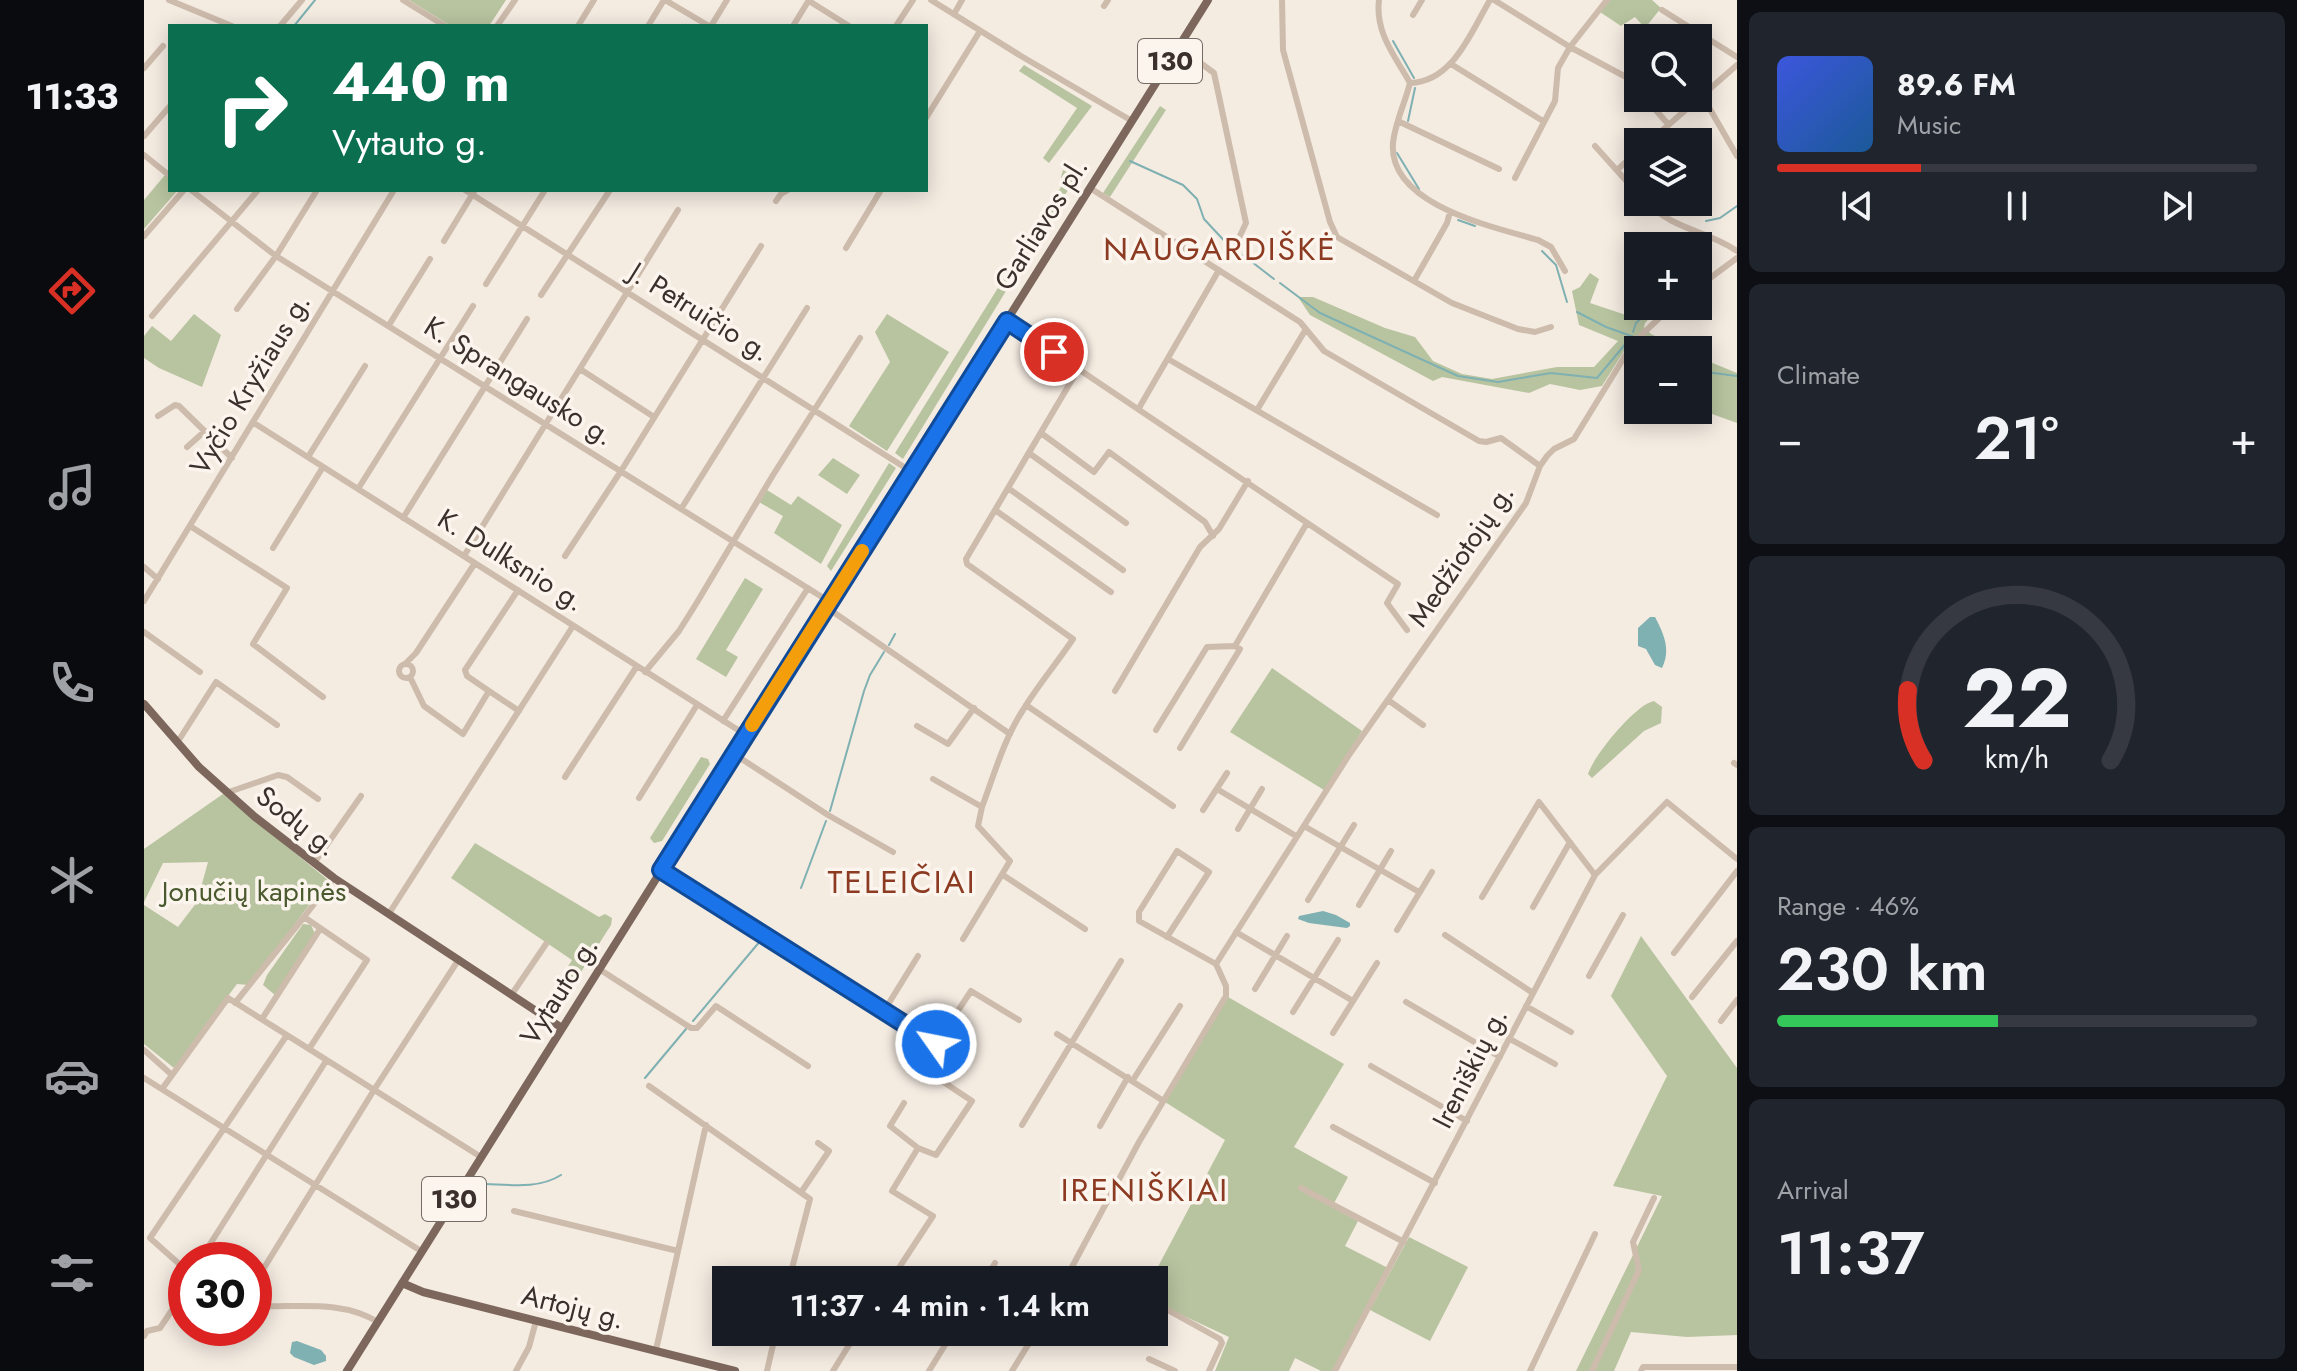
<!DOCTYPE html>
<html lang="en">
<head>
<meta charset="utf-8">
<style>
	body { margin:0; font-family:Jost,sans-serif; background:#20242c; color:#f1f3f6; height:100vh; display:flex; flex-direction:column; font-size:30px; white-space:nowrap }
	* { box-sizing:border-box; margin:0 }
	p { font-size:26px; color:#9ea1a6 }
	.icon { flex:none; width:44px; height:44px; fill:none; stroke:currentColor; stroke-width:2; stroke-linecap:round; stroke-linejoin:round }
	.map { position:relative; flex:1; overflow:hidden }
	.drawer { display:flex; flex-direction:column; gap:12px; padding:12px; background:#0d0f14; width:560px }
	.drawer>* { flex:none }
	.guide { position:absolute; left:24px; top:24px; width:760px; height:168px; border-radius:0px; box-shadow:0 4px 20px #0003; background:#0b6e4f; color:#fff; overflow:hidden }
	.buttons { position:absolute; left:1480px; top:24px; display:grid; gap:16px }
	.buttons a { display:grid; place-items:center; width:88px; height:88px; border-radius:0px; background:#171b24; box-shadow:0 4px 20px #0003; font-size:40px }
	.speed { position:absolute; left:24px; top:1242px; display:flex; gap:16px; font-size:40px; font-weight:700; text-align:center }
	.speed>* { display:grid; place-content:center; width:104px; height:104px; border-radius:50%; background:#171b24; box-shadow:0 4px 20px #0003; line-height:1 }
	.speed .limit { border:12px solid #d22; background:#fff; color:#111 }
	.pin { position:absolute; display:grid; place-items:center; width:68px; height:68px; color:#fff; margin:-34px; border:4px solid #fff; border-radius:50%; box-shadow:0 2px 8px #0007 }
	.me { position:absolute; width:88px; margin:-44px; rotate:303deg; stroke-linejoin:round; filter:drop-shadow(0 0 6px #0008) }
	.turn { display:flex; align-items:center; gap:28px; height:168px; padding:0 32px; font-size:36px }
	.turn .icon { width:104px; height:104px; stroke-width:2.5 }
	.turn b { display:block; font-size:56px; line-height:68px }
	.big { font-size:60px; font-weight:600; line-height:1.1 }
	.drawer .tile { flex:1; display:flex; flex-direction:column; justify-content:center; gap:12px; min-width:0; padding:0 28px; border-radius:12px; background:#20242c }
	.drawer .dial { align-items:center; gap:0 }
	.dial svg { height:208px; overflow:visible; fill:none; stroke:#363941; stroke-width:7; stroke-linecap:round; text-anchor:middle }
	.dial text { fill:#f1f3f6; stroke:none }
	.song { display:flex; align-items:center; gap:24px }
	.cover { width:96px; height:96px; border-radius:12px; background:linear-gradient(135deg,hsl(230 70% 55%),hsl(210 70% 35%)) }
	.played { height:8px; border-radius:4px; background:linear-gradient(90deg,#d93025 30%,#363941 30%) }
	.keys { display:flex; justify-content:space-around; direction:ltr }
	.heat { display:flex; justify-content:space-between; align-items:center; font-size:44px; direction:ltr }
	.charge { height:12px; border-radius:6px; background:linear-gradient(90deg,#34c759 46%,#363941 0) }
	.trip { position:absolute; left:568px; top:1266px; width:456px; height:80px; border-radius:0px; background:#171b24; box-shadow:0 4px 20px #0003; font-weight:600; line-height:80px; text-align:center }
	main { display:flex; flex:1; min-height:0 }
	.menu { display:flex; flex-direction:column; width:144px; justify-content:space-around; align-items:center; background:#090b0e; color:#9ea1a6 }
	.menu .icon { width:56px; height:56px }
	.menu .selected { color:#d93025 }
	.menu b { font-size:36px; color:#f1f3f6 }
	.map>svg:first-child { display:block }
	.green { fill:#b8c4a0 }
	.water { fill:#7fb0b2 }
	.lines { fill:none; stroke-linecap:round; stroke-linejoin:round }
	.stream { stroke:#7fb0b2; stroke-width:2 }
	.minor { stroke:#cdbbac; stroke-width:6 }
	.major { stroke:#7d675c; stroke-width:8 }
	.route-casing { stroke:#114b97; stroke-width:20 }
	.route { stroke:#1a73e8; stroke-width:14 }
	.slow { stroke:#f59e0b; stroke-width:14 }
	.labels { text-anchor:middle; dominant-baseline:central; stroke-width:7; stroke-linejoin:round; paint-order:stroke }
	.shield { fill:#fbf5ee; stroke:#756b66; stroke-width:2 }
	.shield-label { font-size:26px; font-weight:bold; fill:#3b302b }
	.street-label { font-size:28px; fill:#3b302b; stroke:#fbf5ee }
	.park-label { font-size:28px; fill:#4a5a2e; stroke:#fbf5ee }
	.quarter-label { font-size:32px; letter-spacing:2px; fill:#8c3b22; stroke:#fbf5ee }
</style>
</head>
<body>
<main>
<nav class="menu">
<b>11:33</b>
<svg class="icon selected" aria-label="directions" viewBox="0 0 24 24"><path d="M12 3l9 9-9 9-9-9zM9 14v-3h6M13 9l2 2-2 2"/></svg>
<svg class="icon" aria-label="music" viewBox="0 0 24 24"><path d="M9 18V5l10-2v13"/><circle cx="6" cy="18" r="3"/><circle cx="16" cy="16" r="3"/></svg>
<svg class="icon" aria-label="phone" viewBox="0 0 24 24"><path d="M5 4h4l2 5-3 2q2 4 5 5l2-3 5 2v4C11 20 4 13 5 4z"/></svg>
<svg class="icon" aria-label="climate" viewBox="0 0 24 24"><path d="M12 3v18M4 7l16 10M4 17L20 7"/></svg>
<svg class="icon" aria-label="car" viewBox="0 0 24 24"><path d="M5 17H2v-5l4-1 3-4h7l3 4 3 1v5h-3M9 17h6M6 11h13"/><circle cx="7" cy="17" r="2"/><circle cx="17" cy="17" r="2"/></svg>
<svg class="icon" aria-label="filters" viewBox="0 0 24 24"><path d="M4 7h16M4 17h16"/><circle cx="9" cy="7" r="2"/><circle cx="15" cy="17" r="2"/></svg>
</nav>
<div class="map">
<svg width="1593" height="1371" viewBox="0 0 1593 1371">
	<rect width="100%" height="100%" fill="#f4ebe1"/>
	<path class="green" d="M265 0H362L345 26H307Z
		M1466 0H1508L1517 8 1501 28 1491 17 1477 26 1456 12Z
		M880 65 948 106 905 163 899 158 933 108 875 71Z
		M1016 106 1022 110 966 197 959 193Z
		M26 169V190H34L0 229V200Z
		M919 170 932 177 759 459 751 453 920 182 917 177Z
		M1446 273 1455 279 1446 303 1485 316 1496 311 1500 306H1517L1501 323 1500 327 1507 334 1540 350H1497L1485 343 1458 386 1436 390 1406 384 1385 393 1298 377 1289 381 1166 315 1154 297H1169L1241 328 1271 337 1289 361 1318 374 1348 379 1413 367H1450L1474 341 1435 325 1428 291 1436 287Z
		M50 314 77 335 58 387 15 368 0 358V336L8 326 27 341Z
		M743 314 805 352 743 451 705 426 746 362 731 332Z
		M1554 357 1593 373V423L1554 409 1556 385 1554 383Z
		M689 458 716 475 703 494 674 475Z
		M745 463 752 468 687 571 683 566Z
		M623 490 647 505 654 496 698 525 677 564 630 533 639 516 615 502Z
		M601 578 619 589 582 650 594 657 582 677 552 659Z
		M1128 668 1218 731 1180 790 1086 732Z
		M1510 701 1518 707 1517 723 1500 731 1448 778 1444 774C1450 755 1492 704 1510 701Z
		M557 757 564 759 566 764 518 841 510 843 506 838Z
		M79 794 184 880 105 985 93 984 30 1068 0 1044V905L34 927 53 902 64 862 19 863 0 902V849Z
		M331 843 455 917 461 914 468 918 467 925 416 1005 406 1015 398 1010 428 960 307 878Z
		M159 924 167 925 171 934 131 995 119 985 123 975Z
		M1497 936 1593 1068V1335L1543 1337 1487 1332 1470 1371H1432L1518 1196 1469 1186 1523 1076 1467 996Z
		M1084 997 1200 1064 1150 1147 1204 1177 1188 1207 1214 1221 1201 1246 1244 1268 1189 1371H1177L1151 1358 1145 1371H1071L1085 1337 1010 1302V1280H1007L1081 1140 1021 1102Z
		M1265 1237 1324 1267 1286 1341 1226 1310Z"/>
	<path class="water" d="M1506 617H1511C1520 634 1527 650 1518 668L1511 665 1502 649 1494 646V628Z
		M1179 911 1192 915 1206 923V926L1203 928 1165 923 1154 919 1155 916Z
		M153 1341 177 1350 182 1356V1361L170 1365 150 1357 146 1353 148 1342Z"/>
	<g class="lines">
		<path class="stream" d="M150 26 171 0
			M1249 41 1270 78
			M1264 121 1271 88
			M1253 153 1275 189
			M986 161 1039 185 1053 199 1060 219 1087 248
			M1314 220 1331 226
			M1562 221 1576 218 1593 206
			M1523 243V246
			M1090 250 1102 258
			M1398 251 1412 265 1423 302
			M1108 262 1130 279
			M1136 283 1176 313 1314 376 1354 382 1407 373 1453 378 1488 336
			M1433 312 1462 327 1490 337
			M1489 332 1492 323 1510 306
			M1495 341 1510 350
			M1554 371 1593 376
			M745 645 751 634
			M686 811 720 691 726 675 740 652
			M657 888 682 821
			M549 1021 617 940
			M501 1078 542 1029
			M342 1184C367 1185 395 1189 417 1175"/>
		<path class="minor" d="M25 0 88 26
			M259 0 301 26
			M521 0 565 26
			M787 0 877 56 988 121
			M1138 0 1139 50 1186 222 1193 237 1308 303 1374 329 1391 332 1407 327
			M1235 0C1231 33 1251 56 1266 83 1261 103 1251 123 1249 143 1244 205 1350 227 1394 240L1407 247 1421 271
			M1350 0 1426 47 1482 77 1494 90
			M665 1 705 26
			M960 6 964 0
			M1518 10 1593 57
			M810 14 818 0
			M1269 15 1278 0
			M136 26 158 0
			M353 26 371 0
			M434 26 450 0
			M504 26 520 0
			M567 26 583 0
			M649 26 665 0
			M752 26 769 0
			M1035 47 1070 73 1102 223 1093 242
			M1307 64 1399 121
			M0 68 19 46
			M1266 83C1309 82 1327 32 1346 0
			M1559 97 1593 156
			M1501 98 1524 124
			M782 118 836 31
			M1256 122 1355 169
			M0 136 26 106
			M1505 142 1593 65
			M1451 146 1494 194
			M0 155 26 176
			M1473 170 1494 151
			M1371 178 1411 101 1414 68 1426 47 1463 0
			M946 188 1156 322 1180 351 1335 441 1342 442 1357 438 1396 466
			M47 190 132 256 686 602
			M321 190 768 472
			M632 201 637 194 644 190
			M1502 202C1530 230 1562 230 1593 251
			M0 236 40 190
			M300 241 331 190
			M702 248 737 190
			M1270 281 1303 223 1306 212
			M342 284 401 190
			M1554 287 1593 258
			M397 295 466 190
			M93 309 132 256 173 190
			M8 316 114 190
			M863 321 1254 584 1243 603 1263 630
			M245 325 286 259
			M1024 359 1293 515
			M436 369 510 417
			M995 408 1075 270
			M1113 410 1162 329
			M14 416 31 405 35 406 88 458
			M110 423 602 735
			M897 433 950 472 965 452 1061 522 1069 536
			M43 447 61 431
			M885 453 982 523
			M164 457 221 366
			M864 488 979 570
			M214 489 329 306
			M537 509 663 308
			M851 510 967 592
			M259 518 383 319
			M46 526 143 588 109 644 179 697
			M129 548 179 467
			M320 556 534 210
			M421 556 477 471 617 246
			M0 567 14 579
			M0 601 250 190
			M682 607 866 734
			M0 632 56 672
			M255 671a7 7 0 1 1 14 0a7 7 0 1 1-14 0Z
			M261 664 272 653 331 563
			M501 672 535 631 552 604 629 475 716 338
			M266 677 280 706 319 734 345 691 323 676 321 670 374 590
			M345 691 375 711
			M971 691 1056 547 1075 529 1104 481
			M1244 700 1279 725
			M882 705 1029 806
			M579 721 664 588
			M773 726 804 744 830 708
			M1012 730 1063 647 1091 646 1163 523
			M33 743 72 682 133 725
			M1036 748 1096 649 1091 646
			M590 754 684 815 749 852
			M1590 763 1593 765
			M421 777 493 666
			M789 779 838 807C850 775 860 739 879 710 894 685 913 663 929 639L823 564 822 559 935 368
			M1073 789 1152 836
			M82 793 134 775 143 777 174 799
			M495 798 553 705
			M1059 810 1083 773
			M1160 826 1275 892
			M1094 829 1118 789
			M170 863 217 796
			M517 870 792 1044 827 991 875 1020
			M859 875 941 929
			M1338 897 1395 802 1451 875
			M1164 900 1210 825
			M1215 905 1247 851
			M1389 907 1426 842
			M246 912 429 626
			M1253 930 1288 872
			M1092 932 1209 1001
			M1301 935 1389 993
			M1023 937 1065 872 1033 851 995 912V921L1072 964
			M819 939 866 861 834 826 838 807
			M1530 953 1593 871
			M455 969 547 1028H553L572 1006 664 1066
			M1445 976 1479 915
			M1111 989 1143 936
			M368 994 402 944
			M1548 997 1593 941
			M1262 1002 1356 1057
			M91 1003 160 917
			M1382 1006 1427 1032
			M740 1011 774 956
			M1149 1012 1194 940
			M118 1019 176 929
			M1577 1021 1593 1000
			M1189 1033 1233 963
			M913 1034 1018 1100
			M1366 1039 1411 1064
			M165 1049 223 960 160 917 190 878
			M0 1050 28 1075
			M1227 1066 1323 1121
			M0 1078 277 1251
			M989 1080 1036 1006
			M505 1086 666 1199 645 1280
			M18 1089 84 998 337 1157
			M760 1103 746 1126 774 1148
			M878 1125 977 961
			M956 1126 984 1077
			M1189 1127 1291 1183
			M1157 1188 1260 1242
			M658 1191 685 1151 674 1143
			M370 1211 534 1251
			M56 1260 182 1061
			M42 1270 6 1238 143 1035
			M747 1280 789 1216 748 1191 774 1148 792 1155 828 1101 792 1077
			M841 1280 851 1263
			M921 1280 995 1142 1082 996V986L1072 964 1205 755 1382 503 1396 466 1403 456 1410 449 1430 439 1489 343 1528 306
			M110 1284 230 1090 315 959
			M110 1306C152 1308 197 1299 234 1322
			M1020 1308 1076 1339 1078 1343 1065 1371
			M0 1336 3 1331 16 1328 42 1289
			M512 1350 562 1125
			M1005 1359 1031 1371
			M372 1371 385 1347 392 1321
			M623 1371 632 1332
			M689 1371 713 1332
			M785 1371 809 1332
			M868 1371 892 1332
			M1191 1371 1451 875 1523 802 1593 859
			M1386 1371 1451 1234
			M1448 1371 1495 1270 1489 1242 1510 1198
			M1497 1371 1499 1367H1593"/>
		<path class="major" d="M0 704 55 767 111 817 190 878 418 1028
			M258 1283 279 1292 591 1371
			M203 1371 1064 0"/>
	</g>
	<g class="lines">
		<defs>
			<path id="route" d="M792 1044 517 870 863 321 910 352"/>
		</defs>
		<use href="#route" class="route-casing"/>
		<use href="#route" class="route"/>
		<path class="slow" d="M608 725 718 551"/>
	</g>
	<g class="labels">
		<g class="shield">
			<rect x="994" y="39" width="64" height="44" rx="6"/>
			<rect x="278" y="1177" width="64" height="44" rx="6"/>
		</g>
		<g class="shield-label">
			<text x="1026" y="61">130</text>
			<text x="310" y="1199">130</text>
		</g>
		<g class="street-label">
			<text transform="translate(897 224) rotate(-58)">Garliavos pl.</text>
			<text transform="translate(556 312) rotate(32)">J. Petruičio g.</text>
			<text transform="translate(375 381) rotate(32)">K. Sprangausko g.</text>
			<text transform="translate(106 384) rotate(-59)">Vyčio Kryžiaus g.</text>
			<text transform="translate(1317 555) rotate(-56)">Medžiotojų g.</text>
			<text transform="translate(367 560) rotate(32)">K. Dulksnio g.</text>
			<text transform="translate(153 821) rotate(38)">Sodų g.</text>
			<text transform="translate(415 991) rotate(-58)">Vytauto g.</text>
			<text transform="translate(1326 1068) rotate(-63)">Ireniškių g.</text>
			<text transform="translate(429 1307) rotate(14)">Artojų g.</text>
		</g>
		<g class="park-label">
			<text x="110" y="891">Jonučių kapinės</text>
		</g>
		<g class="quarter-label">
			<text x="1076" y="249">NAUGARDIŠKĖ</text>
			<text x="758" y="882">TELEIČIAI</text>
			<text x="1001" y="1190">IRENIŠKIAI</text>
		</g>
	</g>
</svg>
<div class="buttons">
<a><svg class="icon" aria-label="search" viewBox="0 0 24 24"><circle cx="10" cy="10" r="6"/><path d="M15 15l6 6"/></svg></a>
<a><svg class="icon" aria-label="layers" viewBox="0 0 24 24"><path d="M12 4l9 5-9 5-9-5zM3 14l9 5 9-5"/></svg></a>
<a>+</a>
<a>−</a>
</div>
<div class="speed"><div class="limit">30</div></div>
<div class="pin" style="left:910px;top:352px;background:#d93025"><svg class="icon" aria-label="arrive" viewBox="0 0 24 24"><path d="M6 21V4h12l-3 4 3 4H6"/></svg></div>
<svg class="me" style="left:792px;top:1044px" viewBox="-20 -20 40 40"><circle r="17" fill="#1a73e8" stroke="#fff" stroke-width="3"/><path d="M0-11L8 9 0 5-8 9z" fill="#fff"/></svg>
<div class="trip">11:37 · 4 min · 1.4 km</div>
<div class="guide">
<div class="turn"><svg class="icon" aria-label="right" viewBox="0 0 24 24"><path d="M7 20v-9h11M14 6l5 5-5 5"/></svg><div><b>440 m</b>Vytauto g.</div></div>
</div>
</div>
<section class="drawer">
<div class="tile">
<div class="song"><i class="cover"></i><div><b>89.6 FM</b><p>Music</p></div></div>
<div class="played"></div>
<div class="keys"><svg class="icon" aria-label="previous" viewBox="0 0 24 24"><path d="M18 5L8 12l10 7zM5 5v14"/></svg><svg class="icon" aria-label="pause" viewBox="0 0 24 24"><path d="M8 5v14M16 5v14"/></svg><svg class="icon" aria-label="next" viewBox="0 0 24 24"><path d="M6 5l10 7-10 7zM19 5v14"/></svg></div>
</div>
<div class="tile"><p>Climate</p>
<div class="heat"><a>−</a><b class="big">21°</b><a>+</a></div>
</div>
<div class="tile dial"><svg viewBox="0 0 100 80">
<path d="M14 69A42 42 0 1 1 86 69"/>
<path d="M14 69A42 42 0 0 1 8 42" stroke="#d93025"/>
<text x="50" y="56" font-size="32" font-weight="700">22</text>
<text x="50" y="72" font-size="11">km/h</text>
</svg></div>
<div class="tile"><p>Range · 46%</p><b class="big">230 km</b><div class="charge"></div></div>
<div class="tile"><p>Arrival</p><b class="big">11:37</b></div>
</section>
</main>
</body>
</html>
